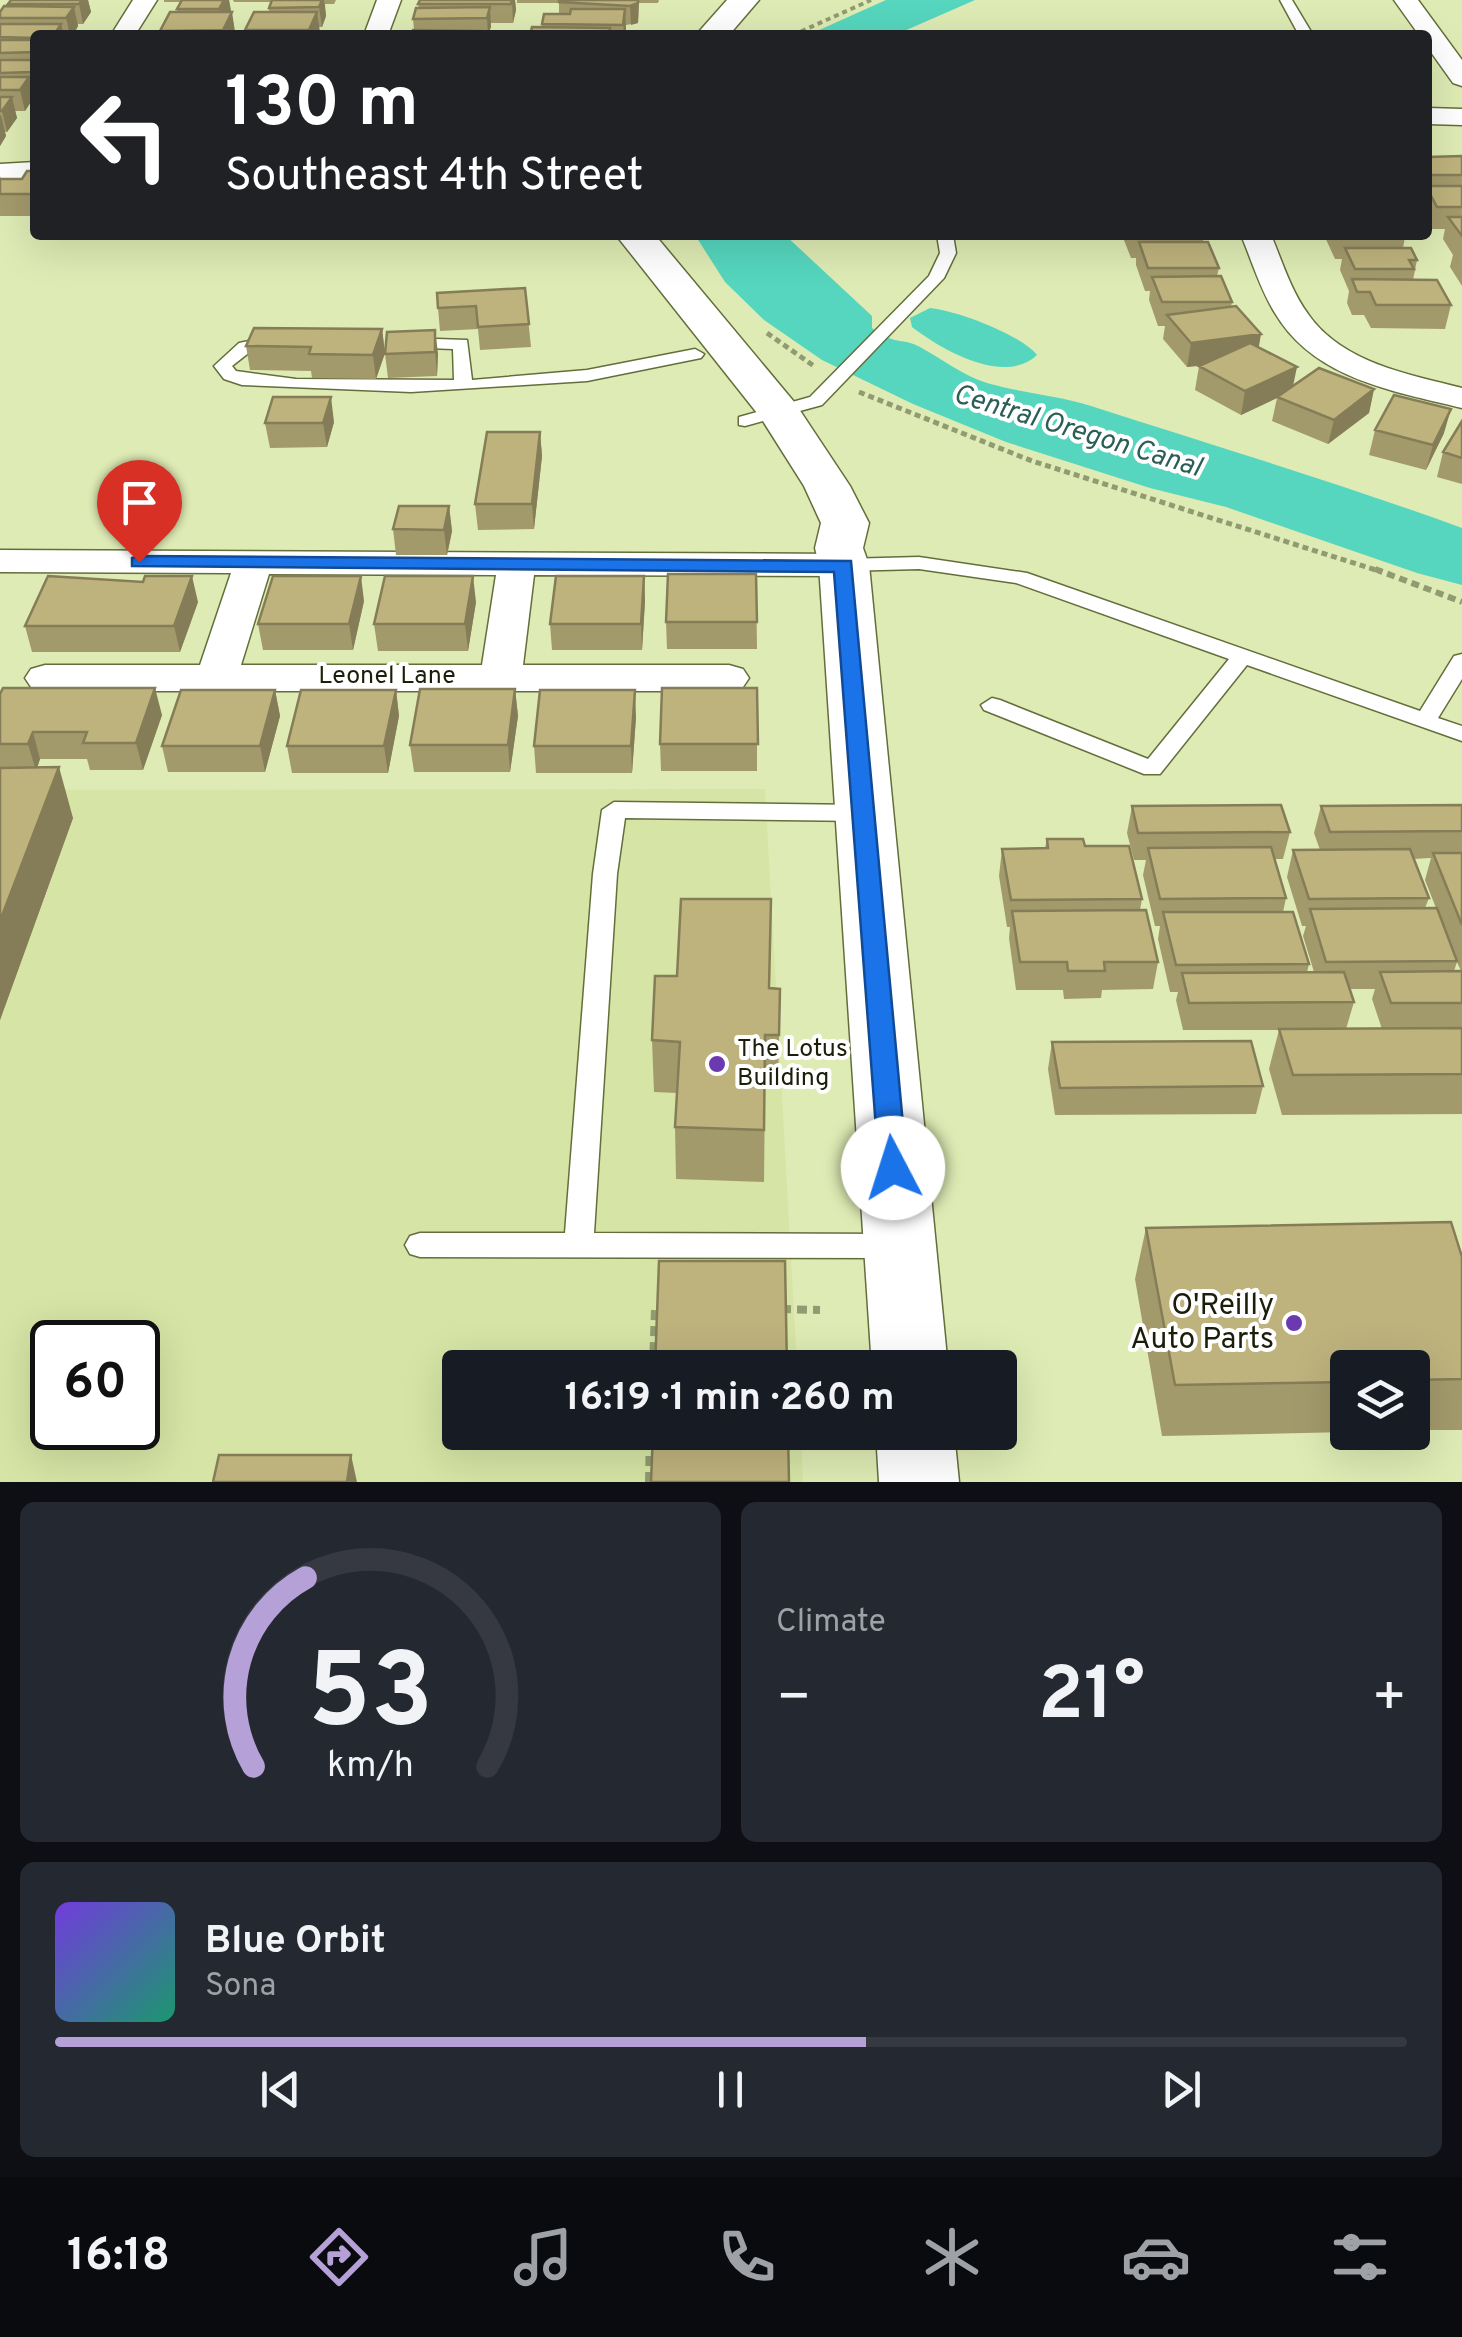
<!DOCTYPE html>
<html lang="en">
<head>
<meta charset="utf-8">
<style>
	body { margin:0; font-family:Overpass,sans-serif; background:#242831; color:#f1f3f6; height:100vh; display:flex; flex-direction:column; font-size:38px; white-space:nowrap }
	* { box-sizing:border-box; margin:0 }
	p { font-size:32px; color:#9ea1a6 }
	.icon { flex:none; width:55px; height:55px; fill:none; stroke:currentColor; stroke-width:2; stroke-linecap:round; stroke-linejoin:round }
	.map { position:relative; height:1482px; overflow:hidden }
	.sheet { display:flex; flex-direction:column; gap:20px; padding:20px; background:#0d0f14; flex:1 }
	.sheet>* { flex:none }
	.hud { position:absolute; left:30px; top:30px; width:1402px; height:210px; border-radius:10px; box-shadow:0 10px 40px #0002; background:#202124; color:#fff; overflow:hidden }
	.fabs { position:absolute; left:1330px; top:1350px; display:grid; gap:20px }
	.fabs a { display:grid; place-items:center; width:100px; height:100px; border-radius:10px; background:#171b24; box-shadow:0 10px 40px #0002; font-size:50px }
	.speed { position:absolute; left:30px; top:1320px; display:flex; gap:20px; font-size:50px; font-weight:700; text-align:center }
	.speed>* { display:grid; place-content:center; width:130px; height:130px; border-radius:50%; background:#171b24; box-shadow:0 10px 40px #0002; line-height:1 }
	.speed .limit { border:5px solid #111; border-radius:15px; background:#fff; color:#111 }
	.pin { position:absolute; display:grid; place-items:center; width:85px; height:85px; color:#fff; margin:-102px -42px; border-radius:50% 50% 50% 0; rotate:-45deg; box-shadow:0 0 10px #0007 }
	.pin .icon { rotate:45deg }
	.me { position:absolute; width:110px; margin:-55px; rotate:355deg; stroke-linejoin:round; filter:drop-shadow(0 0 8px #0008) }
	.turn { display:flex; align-items:center; gap:35px; height:210px; padding:0 30px; font-size:45px }
	.turn .icon { width:130px; height:130px; stroke-width:2.5 }
	.turn b { display:block; font-size:70px; line-height:85px }
	.big { font-size:75px; font-weight:700; line-height:1.1 }
	.sheet .card { flex:1; display:flex; flex-direction:column; justify-content:center; gap:15px; min-width:0; padding:0 35px; border-radius:15px; background:#242831 }
	.sheet .dial { align-items:center; gap:0 }
	.dial svg { height:260px; overflow:visible; fill:none; stroke:#363941; stroke-width:7; stroke-linecap:round; text-anchor:middle }
	.dial text { fill:#f1f3f6; stroke:none }
	.song { display:flex; align-items:center; gap:30px }
	.cover { width:120px; height:120px; border-radius:15px; background:linear-gradient(135deg,hsl(260 70% 55%),hsl(160 70% 35%)) }
	.played { height:10px; border-radius:5px; background:linear-gradient(90deg,#b5a0d7 60%,#363941 60%) }
	.keys { display:flex; justify-content:space-around; direction:ltr }
	.heat { display:flex; justify-content:space-between; align-items:center; font-size:55px; direction:ltr }
	.sheet .tiles { flex:1; display:grid; gap:20px; grid-template-columns:1fr 1fr }
	.card:last-child { grid-column:span 2 }
	.trip { position:absolute; left:442px; top:1350px; width:575px; height:100px; border-radius:10px; background:#171b24; box-shadow:0 10px 40px #0002; font-weight:700; line-height:100px; text-align:center }
	.tab-bar { display:flex; height:160px; justify-content:space-around; align-items:center; background:#090b0e; color:#9ea1a6 }
	.tab-bar .icon { width:70px; height:70px }
	.tab-bar .current { color:#b5a0d7 }
	.tab-bar b { font-size:45px; color:#f1f3f6 }
	.map>svg:first-child { display:block }
	.built { fill:#d6e4a5; fill-rule:evenodd }
	.water { fill:#56d6be }
	.lines { fill:none; stroke-linecap:round; stroke-linejoin:round }
	.service-casing { stroke:#636e3b; stroke-width:3 }
	.minor-casing { stroke:#636e3b; stroke-width:3 }
	.primary-casing { stroke:#636e3b; stroke-width:3 }
	.path-far3 { stroke:#919b71; stroke-width:4; stroke-dasharray:5 4; stroke-linecap:butt }
	.path-far2 { stroke:#919b71; stroke-width:5; stroke-dasharray:6 4; stroke-linecap:butt }
	.path-far1 { stroke:#919b71; stroke-width:6; stroke-dasharray:8 5; stroke-linecap:butt }
	.path { stroke:#919b71; stroke-width:8; stroke-dasharray:10 6; stroke-linecap:butt }
	.service { fill:#fff; fill-rule:evenodd }
	.minor { fill:#fff; fill-rule:evenodd }
	.primary { fill:#fff; fill-rule:evenodd }
	.wall { fill:#a39a6c; fill-rule:evenodd }
	.shaded-wall { fill:#857d58 }
	.building { fill:#beb37d; stroke:#857d58; stroke-width:2.5 }
	.route { fill:#1a73e8; stroke:#114b97; stroke-width:2.5 }
	.poi-dot { fill:#6b3ab1; stroke:#fff; stroke-width:4 }
	.labels { text-anchor:middle; dominant-baseline:central; stroke-width:8; stroke-linejoin:round; paint-order:stroke }
	.street-label { font-size:25px; fill:#1b1f0a; stroke:#fff }
	.poi-label { font-size:25px; fill:#1b1f0a; stroke:#fff; text-anchor:start }
	.water-label { font-size:28px; font-style:italic; fill:#2a5f55; stroke:#fff }
	.near-poi-label { font-size:30px; fill:#1b1f0a; stroke:#fff; text-anchor:end }
</style>
</head>
<body>
<div class="map">
<svg width="1462" height="1482" viewBox="0 0 1462 1482">
	<rect width="100%" height="100%" fill="#deebb4"/>
	<path class="built" d="M765 789 797 1367 460 1368V1432L801 1433 803 1482H0V790ZM52 1342H138V1428H52Z"/>
	<path class="water" d="M886 0H975L895 35H808Z
		M695 235H785L872 316V328C895 346 901 337 920 347 942 359 962 375 987 383 1021 393 1057 395 1091 406 1215 446 1339 483 1462 528V585L1417 573 1226 507 1150 488 1006 442 913 404 822 360 764 320 725 282Z
		M930 308C955 310 1022 335 1037 355 1004 386 942 350 912 327L910 318Z"/>
	<g class="lines">
		<defs>
			<path id="service" d="M1280 0H1292L1313 35H1299Z
				M937 235H953L956 253 944 278 822 405 745 426 739 425V417L810 397 929 276 940 253Z
				M274 336 280 337V345L251 351 232 366 236 371 296 379 454 380 453 349 400 347V339L406 338 467 340 472 380 587 370 695 349 704 354 701 358 587 381 411 392 242 385 224 379 214 366 239 343Z
				M919 557 1027 573 1420 711 1454 656 1462 654V679L1438 718 1462 726V741L1247 665 1160 774H1144L984 710 981 705 992 698 1000 700 1148 759 1229 659 1016 583 919 569 844 571 834 565 844 559Z
				M614 802 863 805 875 813 863 821 625 818 617 874 594 1233 891 1234 901 1237 906 1246 901 1255 891 1258 420 1257 410 1254 405 1245 410 1236 420 1233H565L593 874 602 810Z"/>
			<path id="minor" d="M133 0H157L135 35H111Z
				M377 0H401L388 35H364Z
				M1394 0H1418L1462 60V86L1453 83 1428 48V35H1419Z
				M1428 108 1462 109V125L1428 124Z
				M35 162V178L0 180V164Z
				M1241 235H1271C1282 261 1291 291 1308 314 1342 363 1408 374 1462 388V408C1393 391 1314 379 1275 313 1260 289 1252 261 1241 235Z
				M0 550 844 554 857 557 863 565 857 573 844 576 534 575 523 665H729L743 669 749 678 743 687 729 691H45L31 687 25 678 31 669 45 665H200L231 573 0 572ZM269 574 496 575 482 665H241Z"/>
			<path id="primary" d="M727 0H759L729 35H696Z
				M616 235H655L795 403 850 486 869 523 863 548 869 565 948 1368H872L819 565 815 548 821 523 804 486 761 418Z
				M876 1432H954L959 1482H879Z"/>
		</defs>
		<use href="#service" class="service-casing"/>
		<use href="#minor" class="minor-casing"/>
		<use href="#primary" class="primary-casing"/>
		<path class="path-far3" d="M793 35 871 0"/>
		<path class="path-far2" d="M767 333 814 366
			M859 392 1032 461 1382 572"/>
		<path class="path-far1" d="M1375 569 1462 602"/>
		<path class="path" d="M781 1309 820 1310
			M653 1368 655 1308H664
			M649 1482 650 1432"/>
		<use href="#service" class="service"/>
		<use href="#minor" class="minor"/>
		<use href="#primary" class="primary"/>
	</g>
	<path class="wall" d="M88 0 91 12 83 24H78V26L73 35H35L34 97 25 111H15L17 118 7 132H5L6 136 0 146V12L8 6V4Z
		M164 0H229L235 32 234 35H158L161 34 160 31 177 12V9L181 2H164Z
		M233 0H336L334 4H325L326 16 322 27H319V35H246L245 30 269 12V8L271 2H234Z
		M515 0 516 10 513 23H491L489 35H411L414 30 413 19 419 8 418 4Z
		M517 0H659L658 3H639L638 23 626 25 625 35H530L542 27V24L559 14V3H517Z
		M1462 156V286L1450 267 1453 255 1443 239 1445 229H1432L1428 222V157Z
		M35 171V216H0V176L1 179H22Z
		M1122 235H1204L1203 242 1219 268 1217 276 1232 302 1231 307 1259 347 1294 385 1374 389 1369 413 1328 444 1272 421 1277 398 1241 415 1195 390 1199 366 1187 367 1163 339 1165 326H1158L1149 300 1150 291H1145L1136 265V258H1131Z
		M1324 235H1404L1405 237 1403 248 1417 260 1413 280 1451 305 1445 329 1371 328 1364 315H1352L1347 303 1349 291 1340 270 1342 259H1335Z
		M525 288 531 347 480 350 478 329 440 331 438 308Z
		M382 329 385 353 376 379 312 378 311 371 250 370 246 346Z
		M387 332 438 353 437 376 388 378 385 354Z
		M1462 421V484L1437 477 1443 452Z
		M334 422 327 447 270 448 265 423Z
		M1375 430 1444 433 1426 470 1369 455Z
		M540 432 542 456 534 529 478 530 475 504Z
		M449 506 452 531 447 555H396L393 529Z
		M756 574 757 649H667L666 622Z
		M644 576 645 601 642 650H552L550 624Z
		M364 601 353 650H263L258 624Z
		M198 602 180 652H32L25 626Z
		M476 602 468 651H378L374 624Z
		M757 688V771H661L660 744Z
		M515 689 518 716 510 772H414L410 745Z
		M275 690 280 716 265 772H168L162 746Z
		M396 690 399 716 388 773H292L287 746Z
		M0 694 162 715 143 770H90L87 759H40L37 768 73 818 0 1020Z
		M636 717 632 773H536L534 746Z
		M1462 805V1114L1282 1115 1269 1069 1279 1030H1183L1176 1000 1178 992H1170L1158 939 1160 926H1155L1143 875 1146 860H1134L1127 833 1132 806 1290 832 1283 859H1275L1286 898 1283 912 1309 964 1307 972H1314L1303 936 1306 926H1302L1287 877 1293 850H1320L1314 833 1321 806ZM1431 858 1425 880 1436 908H1425L1429 898 1413 859ZM1457 962 1461 971H1454ZM1350 989H1375L1372 999 1382 1029H1346L1354 1002Z
		M1047 839 1085 846 1142 899 1140 910 1158 962 1153 989 1102 990 1101 998 1064 999 1063 990H1016L1009 938 1010 927H1007L999 876 1002 849 1045 848Z
		M769 988 780 989 778 1087H765L764 1182 676 1179 675 1127 677 1093 654 1092 652 1040Z
		M1052 1042 1263 1086 1256 1114 1055 1115 1048 1069Z
		M1146 1228 1462 1257V1430H1412V1368H1348V1432L1162 1436 1135 1279Z"/>
	<path class="shaded-wall" d="M82 0H88L91 12 83 24 79 4Z
		M224 0H229L231 12 222 29 219 9Z
		M322 0H324L326 16 322 27 319 7Z
		M512 0H515L516 10 513 23Z
		M639 0 638 23 631 25 630 6Z
		M74 7 78 26 73 35H70L66 18Z
		M490 7 491 27 488 35 487 18Z
		M625 9 626 29 625 35H623Z
		M232 12 235 32 234 35H224L223 30Z
		M317 12 320 32 319 35H310L309 30Z
		M61 24 64 35H54Z
		M29 77 34 97 25 111 20 90Z
		M12 97 17 118 7 132 2 111Z
		M1 115 6 136 0 146V116Z
		M382 329 385 353 376 379 373 355Z
		M435 330 438 353 437 376 435 352Z
		M1261 334 1257 358 1187 367 1191 343Z
		M1297 367 1292 391 1241 415 1245 391Z
		M1374 389 1369 413 1328 444 1334 420Z
		M331 397 334 422 327 447 323 423Z
		M1451 409 1444 433 1426 470 1433 445Z
		M540 432 542 456 534 529 532 504Z
		M449 506 452 531 447 555 444 530Z
		M192 576 198 602 180 652 174 626Z
		M361 576 364 601 353 650 349 624Z
		M473 576 476 602 468 651 465 624Z
		M644 576 645 601 642 650 641 624Z
		M155 688 162 715 143 770 136 743Z
		M515 689 518 716 510 772 508 745Z
		M275 690 280 716 265 772 260 746Z
		M396 690 399 716 388 773 384 746Z
		M635 690 636 717 632 773 631 746Z
		M33 732 40 759 36 771 28 744Z
		M59 767 73 818 0 1020V921Z
		M351 1455 357 1482H347Z"/>
	<path class="building" d="M11 0H82L79 4H8Z
		M182 0H224L219 9H177Z
		M272 0H322L319 7 269 8Z
		M420 0H512L511 4H418Z
		M559 0H638V3L630 6 559 2Z
		M4 6 74 7 66 18H0V12Z
		M490 7 487 18 413 19 416 8Z
		M571 9H625L623 25 542 24 544 14H570Z
		M170 12H232L223 30 160 31Z
		M254 12H317L309 30H245Z
		M0 24H61L54 35H35V38L0 37Z
		M532 27 610 28 609 35H530Z
		M413 30 481 31V35H411Z
		M158 34H208L207 35Z
		M0 40H35V52L0 53Z
		M0 60H35V67L32 72 0 73Z
		M0 77H29L20 90H0Z
		M0 97H12L2 111H0Z
		M1462 156V175H1428V157Z
		M27 171H35V194H0V179H22Z
		M1428 186H1462V207H1437L1428 190Z
		M1448 217H1462V236Z
		M1338 235H1404L1405 237H1339Z
		M1139 242H1208L1219 268H1148Z
		M1345 248H1411L1417 260H1409L1414 269H1355Z
		M1221 276 1232 302H1162L1152 277Z
		M1352 279 1437 280 1451 305H1376L1370 292H1357Z
		M525 288 529 324 478 327 476 306 438 308 437 293Z
		M1236 306 1261 334 1191 343 1167 315Z
		M254 328 382 329 373 355 309 354 311 347 246 346Z
		M435 330V352L385 354 387 332Z
		M1250 343 1297 367 1245 391 1199 366Z
		M1319 368 1374 389 1334 420 1277 397Z
		M1394 395 1451 409 1433 445 1375 430Z
		M273 397H331L323 423H265Z
		M1462 421V458L1443 452Z
		M487 432H540L532 504H475Z
		M399 506H449L444 530 393 529Z
		M668 574H756L757 622H666Z
		M48 576 143 582 145 576H192L174 626H25Z
		M273 576H361L349 624H258Z
		M385 576H473L465 624H374Z
		M556 576H644L641 624H550Z
		M3 688H155L136 743H83L87 732H33L28 744H0V694Z
		M662 688H757L758 744H660Z
		M420 689H515L508 745H410Z
		M181 690H275L260 746H162Z
		M301 690H396L384 746H287Z
		M540 690H635L631 746H534Z
		M59 767 0 921V768Z
		M1281 805 1290 832 1138 833 1132 806Z
		M1462 805V831L1330 832 1321 806Z
		M1047 839H1083L1085 846H1129L1142 899 1011 900 1002 849 1048 848Z
		M1271 847 1286 898 1160 899 1148 848Z
		M1410 849 1429 898 1309 899 1293 850Z
		M1433 853H1462V925Z
		M681 899H771L769 988 780 989 779 1035H765L764 1130 675 1127 680 1042 652 1040 655 976H677Z
		M1437 908 1457 961 1326 962 1310 909Z
		M1146 910 1158 962H1104L1105 971H1068L1067 962H1020L1012 911Z
		M1163 912H1293L1309 964 1176 965Z
		M1462 971V1003H1391L1380 972Z
		M1344 972 1354 1002 1189 1003 1182 973Z
		M1462 1028V1074L1293 1075 1279 1029Z
		M1251 1041 1263 1086 1060 1088 1052 1042Z
		M1451 1222 1462 1257V1379L1412 1380V1368H1348V1382L1175 1385 1146 1228Z
		M659 1261H785L787 1368H655Z
		M653 1432H788L789 1482H651Z
		M219 1455H351L347 1482H213Z"/>
	<path class="route" d="M139 556 851 561 907 1168 903 1176 893 1179 883 1176 879 1168 834 572 132 566V558Z"/>
	<g class="poi-dot">
		<circle cx="717" cy="1064" r="10"/>
		<circle cx="1294" cy="1323" r="10"/>
	</g>
	<g class="labels">
		<g class="street-label">
			<text x="387" y="677">Leonel Lane</text>
		</g>
		<g class="poi-label">
			<text x="737" y="1050">The Lotus<tspan x="737" dy="29">Building</tspan></text>
		</g>
		<g class="water-label">
			<text transform="translate(1077 432) rotate(17)">Central Oregon Canal</text>
		</g>
		<g class="near-poi-label">
			<text x="1274" y="1306">O'Reilly<tspan x="1274" dy="34">Auto Parts</tspan></text>
		</g>
	</g>
</svg>
<div class="fabs">
<a><svg class="icon" aria-label="layers" viewBox="0 0 24 24"><path d="M12 4l9 5-9 5-9-5zM3 14l9 5 9-5"/></svg></a>
</div>
<div class="speed"><div class="limit">60</div></div>
<div class="pin" style="left:139px;top:562px;background:#d93025"><svg class="icon" aria-label="arrive" viewBox="0 0 24 24"><path d="M6 21V4h12l-3 4 3 4H6"/></svg></div>
<svg class="me" style="left:893px;top:1168px" viewBox="-20 -20 40 40"><circle r="19" fill="#fff"/><path d="M0-13L10 11 0 6-10 11z" fill="#1a73e8"/></svg>
<div class="trip">16:19 · 1 min · 260 m</div>
<div class="hud">
<div class="turn"><svg class="icon" aria-label="left" viewBox="0 0 24 24"><path d="M17 20v-9H6M10 6l-5 5 5 5"/></svg><div><b>130 m</b>Southeast 4th Street</div></div>
</div>
</div>
<section class="sheet">
<div class="tiles">
<div class="card dial"><svg viewBox="0 0 100 80">
<path d="M14 69A42 42 0 1 1 86 69"/>
<path d="M14 69A42 42 0 0 1 30 11" stroke="#b5a0d7"/>
<text x="50" y="56" font-size="32" font-weight="700">53</text>
<text x="50" y="72" font-size="11">km/h</text>
</svg></div>
<div class="card"><p>Climate</p>
<div class="heat"><a>−</a><b class="big">21°</b><a>+</a></div>
</div>
<div class="card">
<div class="song"><i class="cover"></i><div><b>Blue Orbit</b><p>Sona</p></div></div>
<div class="played"></div>
<div class="keys"><svg class="icon" aria-label="previous" viewBox="0 0 24 24"><path d="M18 5L8 12l10 7zM5 5v14"/></svg><svg class="icon" aria-label="pause" viewBox="0 0 24 24"><path d="M8 5v14M16 5v14"/></svg><svg class="icon" aria-label="next" viewBox="0 0 24 24"><path d="M6 5l10 7-10 7zM19 5v14"/></svg></div>
</div>
</div>
</section>
<nav class="tab-bar">
<b>16:18</b>
<svg class="icon current" aria-label="directions" viewBox="0 0 24 24"><path d="M12 3l9 9-9 9-9-9zM9 14v-3h6M13 9l2 2-2 2"/></svg>
<svg class="icon" aria-label="music" viewBox="0 0 24 24"><path d="M9 18V5l10-2v13"/><circle cx="6" cy="18" r="3"/><circle cx="16" cy="16" r="3"/></svg>
<svg class="icon" aria-label="phone" viewBox="0 0 24 24"><path d="M5 4h4l2 5-3 2q2 4 5 5l2-3 5 2v4C11 20 4 13 5 4z"/></svg>
<svg class="icon" aria-label="climate" viewBox="0 0 24 24"><path d="M12 3v18M4 7l16 10M4 17L20 7"/></svg>
<svg class="icon" aria-label="car" viewBox="0 0 24 24"><path d="M5 17H2v-5l4-1 3-4h7l3 4 3 1v5h-3M9 17h6M6 11h13"/><circle cx="7" cy="17" r="2"/><circle cx="17" cy="17" r="2"/></svg>
<svg class="icon" aria-label="filters" viewBox="0 0 24 24"><path d="M4 7h16M4 17h16"/><circle cx="9" cy="7" r="2"/><circle cx="15" cy="17" r="2"/></svg>
</nav>
</body>
</html>
